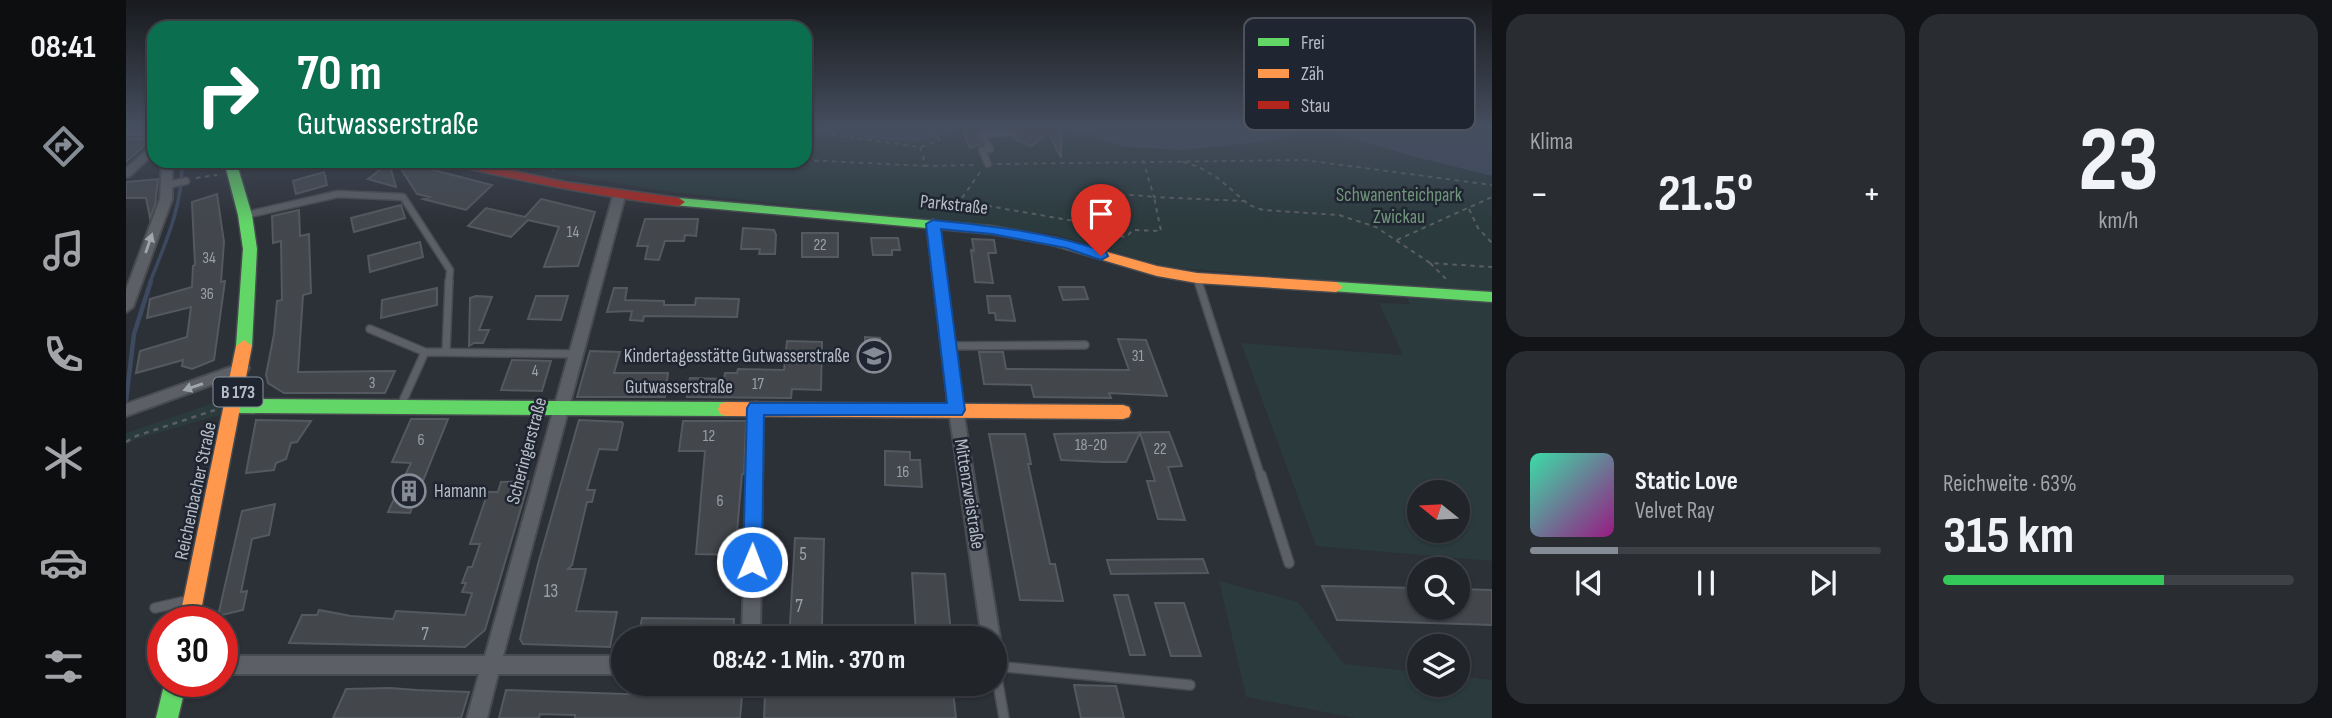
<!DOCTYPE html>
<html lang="de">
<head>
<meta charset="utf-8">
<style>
	body { margin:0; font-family:"Sofia Sans Condensed",sans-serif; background:#292c31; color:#f1f3f6; height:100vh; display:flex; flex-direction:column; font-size:26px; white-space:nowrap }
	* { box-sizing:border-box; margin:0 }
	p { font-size:23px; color:#a2a4a8 }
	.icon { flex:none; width:38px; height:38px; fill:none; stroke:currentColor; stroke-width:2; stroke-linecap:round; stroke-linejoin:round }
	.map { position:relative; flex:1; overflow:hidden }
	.drawer { display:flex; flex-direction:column; gap:14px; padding:14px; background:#121417; width:840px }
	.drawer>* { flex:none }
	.guide { position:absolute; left:21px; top:21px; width:665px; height:147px; border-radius:21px; box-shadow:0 2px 5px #0004,0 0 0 2px #3e4146; background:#0b6e4f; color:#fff; overflow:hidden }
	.needle { width:46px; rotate:288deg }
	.controls { position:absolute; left:1281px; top:480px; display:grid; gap:14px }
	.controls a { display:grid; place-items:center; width:63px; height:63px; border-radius:50%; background:#212429; box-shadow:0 2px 5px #0004,0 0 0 2px #3e4146; font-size:35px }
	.speed { position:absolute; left:21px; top:606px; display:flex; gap:14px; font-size:35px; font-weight:700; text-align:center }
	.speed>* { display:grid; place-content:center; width:91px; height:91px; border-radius:50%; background:#212429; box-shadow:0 2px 5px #0004,0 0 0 2px #3e4146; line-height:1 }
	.speed .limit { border:10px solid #d22; background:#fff; color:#111 }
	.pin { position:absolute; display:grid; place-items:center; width:60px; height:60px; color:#fff; margin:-72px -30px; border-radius:50% 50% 50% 0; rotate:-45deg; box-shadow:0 0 7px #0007 }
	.pin .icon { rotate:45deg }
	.me { position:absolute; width:77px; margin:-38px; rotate:1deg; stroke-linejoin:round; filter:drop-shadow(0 0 5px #0008) }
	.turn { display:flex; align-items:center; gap:24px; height:147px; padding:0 35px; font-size:32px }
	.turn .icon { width:91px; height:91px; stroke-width:2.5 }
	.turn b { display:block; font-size:49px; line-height:60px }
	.big { font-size:52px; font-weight:700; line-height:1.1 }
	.drawer .tile { flex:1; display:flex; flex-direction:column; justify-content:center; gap:10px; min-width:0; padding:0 24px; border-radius:21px; background:#292c31 }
	.drawer .dial { align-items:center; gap:0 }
	.dial b { font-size:91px; line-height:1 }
	.song { display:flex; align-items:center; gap:21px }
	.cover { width:84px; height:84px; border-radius:10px; background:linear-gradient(135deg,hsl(160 70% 55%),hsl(310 70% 35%)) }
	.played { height:7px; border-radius:4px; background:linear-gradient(90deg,#868c95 25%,#3e4146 25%) }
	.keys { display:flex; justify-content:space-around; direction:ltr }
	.heat { display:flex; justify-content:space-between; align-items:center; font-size:38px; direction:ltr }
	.charge { height:10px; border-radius:5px; background:linear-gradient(90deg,#34c759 63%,#3e4146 0) }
	.drawer .tiles { flex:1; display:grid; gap:14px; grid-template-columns:repeat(2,1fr) }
	.trip { position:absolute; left:485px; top:626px; width:396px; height:70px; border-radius:35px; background:#212429; box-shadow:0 2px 5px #0004,0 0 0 2px #3e4146; font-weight:700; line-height:70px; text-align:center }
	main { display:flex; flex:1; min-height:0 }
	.dock { display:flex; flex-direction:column; width:126px; justify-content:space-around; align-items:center; background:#0d0e10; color:#a2a4a8 }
	.dock .icon { width:49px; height:49px }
	.dock .on { color:#868c95 }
	.dock b { font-size:32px; color:#f1f3f6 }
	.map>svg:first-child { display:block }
	.green { fill:#2a3a3d; fill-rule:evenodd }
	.water { fill:#3d495f }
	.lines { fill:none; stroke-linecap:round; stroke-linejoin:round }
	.stream-far1 { stroke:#3d495f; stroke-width:3.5 }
	.stream { stroke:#3d495f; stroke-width:4.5 }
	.building { fill:#43474c; stroke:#54585f; stroke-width:2 }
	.lane-far2-casing { stroke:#484b50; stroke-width:9 }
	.lane-far1-casing { stroke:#484b50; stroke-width:10 }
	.lane-casing { stroke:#484b50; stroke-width:12 }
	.street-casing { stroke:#484b50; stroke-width:4 }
	.fast-casing { stroke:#484b50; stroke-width:3 }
	.slow-casing { stroke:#484b50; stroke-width:3 }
	.jam-casing { stroke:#484b50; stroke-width:3 }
	.path-far1 { stroke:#5a5e62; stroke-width:2; stroke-dasharray:4.5 4.5; stroke-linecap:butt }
	.path { stroke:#5a5e62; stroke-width:2.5; stroke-dasharray:5 5; stroke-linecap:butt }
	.lane-far2 { stroke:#5c5f65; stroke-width:6 }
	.lane-far1 { stroke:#5c5f65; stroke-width:7 }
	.lane { stroke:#5c5f65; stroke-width:9 }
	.street { fill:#5c5f65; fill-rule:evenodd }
	.fast { fill:#63d668; fill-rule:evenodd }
	.slow { fill:#ff974d; fill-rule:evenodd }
	.jam { fill:#b3261e; fill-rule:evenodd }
	.oneway { fill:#a0a6ae }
	.route { fill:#1a73e8; stroke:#114b97; stroke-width:2 }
	.labels { text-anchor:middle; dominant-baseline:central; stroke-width:5; stroke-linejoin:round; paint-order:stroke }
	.number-label { font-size:16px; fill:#9aa0a8 }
	.shield { fill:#202631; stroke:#8a909a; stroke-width:2 }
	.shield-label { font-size:18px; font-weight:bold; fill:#b7bdc7 }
	.park-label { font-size:19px; fill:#71957b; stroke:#202631 }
	.street-label { font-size:19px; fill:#b7bdc7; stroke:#202631 }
	.poi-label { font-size:19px; fill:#b7bdc7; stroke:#202631; text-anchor:end }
	.near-number-label { font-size:19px; fill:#9aa0a8 }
	.key { fill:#202631; stroke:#4d535e; stroke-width:2 }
	.key-label { font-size:19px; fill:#b7bdc7 }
</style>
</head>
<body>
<main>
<nav class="dock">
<b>08:41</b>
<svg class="icon on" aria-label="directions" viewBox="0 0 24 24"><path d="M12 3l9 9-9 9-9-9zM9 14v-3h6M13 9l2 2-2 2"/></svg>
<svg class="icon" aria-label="music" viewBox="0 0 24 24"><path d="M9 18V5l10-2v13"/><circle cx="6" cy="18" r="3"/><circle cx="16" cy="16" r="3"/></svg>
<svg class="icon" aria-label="phone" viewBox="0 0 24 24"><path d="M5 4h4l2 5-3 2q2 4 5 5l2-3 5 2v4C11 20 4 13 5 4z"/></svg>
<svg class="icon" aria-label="climate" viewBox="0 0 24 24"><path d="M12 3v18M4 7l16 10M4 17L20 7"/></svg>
<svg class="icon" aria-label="car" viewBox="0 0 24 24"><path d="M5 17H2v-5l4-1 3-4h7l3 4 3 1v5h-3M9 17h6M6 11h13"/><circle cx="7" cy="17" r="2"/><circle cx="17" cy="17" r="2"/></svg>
<svg class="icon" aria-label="filters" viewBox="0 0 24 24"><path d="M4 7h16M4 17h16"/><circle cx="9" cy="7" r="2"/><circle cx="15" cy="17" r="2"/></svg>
</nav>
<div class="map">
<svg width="1366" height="718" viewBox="0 0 1366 718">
	<rect width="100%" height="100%" fill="#2c3037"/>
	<path class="green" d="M679 125H1366V290L1274 287 1042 267 927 234 546 192 357 161H679Z
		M1280 297 1366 303V561L1190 546 1115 343 1277 355 1253 303 1284 304ZM1293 492H1332V530H1293Z
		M96 400 94 415 8 440 0 446V433Z
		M1093 581 1172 602 1218 664 1293 672V684H1332V676L1366 680V718H1229L1120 697Z"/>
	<path class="water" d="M679 125H834C826 130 820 135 810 138 778 147 713 132 679 129Z
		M927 125H1366V176L1278 154 1192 127 1146 140 1059 150 999 147 969 136Z"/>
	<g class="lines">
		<path class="stream-far1" d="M24 282C40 242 57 205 56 161"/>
		<path class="stream" d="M0 401 8 334 25 281"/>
	</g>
	<path class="building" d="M835 125H935V158L923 133 905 146 887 138 896 135 897 131 893 127 857 129 851 134 855 144 844 148Z
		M0 139H26L0 162Z
		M270 161H272L366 185 340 210 297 199 303 197 291 194Z
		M263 163 270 187 242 179Z
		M198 172 201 185 170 194 167 181Z
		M32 179 29 205 24 218 20 198H0V182Z
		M91 194 98 242 95 282 99 281 88 360 66 369 56 366 57 360 10 373 14 351 61 337 65 307 21 318 24 299 66 287 67 266 69 265 66 202Z
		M415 199 469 212 452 266 418 267 433 227 402 220 385 237 342 226 360 208 399 217Z
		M275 205 279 218 228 232 225 218Z
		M173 210 174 236 183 234 185 293 177 295 172 372 269 371 259 393H158L142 383 140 375 148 334 151 301 156 300 155 241 147 243 146 216Z
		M519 219H572L570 236 559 235 558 241H539L533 260 519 259 522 246H511Z
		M617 228 648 230 650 235 649 254H633L634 249H615Z
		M676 233H712V257H676Z
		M745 238H772L774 250H766V255H747Z
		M846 239 868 240 870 253H862L867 283 849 282 845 250 848 251Z
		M294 242 297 257 244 272 242 256Z
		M933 287H958L962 299 937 300Z
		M311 288V305L255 318 256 300Z
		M488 288H501L499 300 538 301V305H569L570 298 613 299 611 317 518 316 517 321 504 320 506 311 481 312Z
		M350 296 366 297 353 330H363L357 343H348L343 346 344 298Z
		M410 296H442L435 320 402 319Z
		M861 296H884L889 321 870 320 869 313H863Z
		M739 337 754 338 755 362 739 361Z
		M992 339 1020 340 1041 396 983 393 985 398 908 397 905 385 858 384 853 352H877L880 369 1003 370Z
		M661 341 696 342 695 390 666 389 665 398 561 397 564 378 598 379 599 373H611L612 369 658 370Z
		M464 351 494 352 488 373H542L539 397H451Z
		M386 360 425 361 416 391 375 390Z
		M285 419H322L284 513 262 512 285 463 266 462Z
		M130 420 185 421 171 442 165 443 160 459 150 463 148 470 120 473Z
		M453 420 496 422 497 424 491 450 473 449 461 490H469L466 502H461L446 565 442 569H460L450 611 491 612 484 647 397 644 394 639 412 564Z
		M557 421H620L618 474H616L609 555 570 554 579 451H553Z
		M1043 432 1056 466 1042 467 1059 520 1032 519 1021 481H1029L1014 433 1000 462H978L935 460 928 434Z
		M863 434H899L905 464H902L924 564H929L937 601 894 600Z
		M759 451 784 452V460H794L796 487 759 485Z
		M403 481 359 630 339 647 163 643 176 615H191L193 610 225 616 267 619 270 611 339 615 346 593 336 592 340 583H336L342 567H346L354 544H344L362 492H372L375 482Z
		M149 504 143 535 126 539 115 592 121 591 117 610 92 616 116 511Z
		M669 538 698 539 696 626 664 625Z
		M1077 559 1082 573 985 574 981 560Z
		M786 573 819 574 825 633H790Z
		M1196 586 1293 588V607H1332V589L1366 590V625L1211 620Z
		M988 595H1002L1019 655H1004Z
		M1029 603H1058L1075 656H1045Z
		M516 618 608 619 607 639H512Z
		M643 684H769L793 686V690L827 691 830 718H638L639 692Z
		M948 685 990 686 998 718H955Z
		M264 688 291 690 343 692 335 718H207L220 689Z
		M380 690 528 695 616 696 614 718H449V715L414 714 413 718H373Z"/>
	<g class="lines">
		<defs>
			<path id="lane-far2" d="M0 133H28
				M862 164 856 150 864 149 857 135 891 132
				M41 185 60 181
				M120 215 212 194 277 197 324 270 323 282
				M1071 279 1072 282"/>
			<path id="lane-far1" d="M1072 281 1135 477
				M244 329 299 352 449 354
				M822 346 959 345
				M320 352 323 281
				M275 405 299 352"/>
			<path id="lane" d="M1135 475 1163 563
				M29 608 60 601
				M878 718 869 666 1064 685"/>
			<path id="street" d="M28 144V153L4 176 0 177V168Z
				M36 161H46V199L7 307 0 312V290L34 199Z
				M493 192 499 196 377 656H497V674H372L361 718H341L353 674H96V656H359L487 196Z
				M807 220 813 224 837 410 874 639 872 645 868 647V639H856L823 410 801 224Z
				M116 363 121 364 123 368 121 372 0 416V404Z
				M630 402 635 404 637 408 634 639H616L623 408 625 404Z
				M868 648 875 650 877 666 875 673 868 675Z"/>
			<path id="fast" d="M98 161H110L126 215 131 249 126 346 118 352 110 346 117 249 112 215Z
				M553 198 866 226 931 238 938 242 931 246 866 234 548 205V199Z
				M1210 282 1366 292V302L1205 291 1203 287Z
				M109 399 600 402 606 404 608 409 606 414 600 416 109 413 103 411 101 406 103 401Z
				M39 681H61L52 718H30Z"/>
			<path id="slow" d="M931 238 1031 266 1071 273 1210 282 1217 287 1210 292 1071 283 1031 276 926 245 924 242Z
				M118 340 126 346 73 621H53L110 346Z
				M600 402 997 405 1003 407 1005 412 1003 417 997 419 600 416 594 414 592 409 594 404Z"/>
			<path id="jam" d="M321 161H342L439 182 553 198 559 202 553 206C475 197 399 182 323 164Z"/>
		</defs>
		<use href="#lane-far2" class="lane-far2-casing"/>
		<use href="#lane-far1" class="lane-far1-casing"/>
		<use href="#lane" class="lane-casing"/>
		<use href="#street" class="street-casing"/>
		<use href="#fast" class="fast-casing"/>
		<use href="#slow" class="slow-casing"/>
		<use href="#jam" class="jam-casing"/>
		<path class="path-far1" d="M796 125 814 140
			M679 131 794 147 814 140
			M946 133 949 125
			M794 147 800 166 850 165
			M679 160 800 166
			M1017 160 1028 197 1118 201
			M1057 162 1073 167 1093 179 1123 205 1137 210 1213 215 1250 227 1304 263 1366 267
			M871 164 1178 160 1366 185
			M426 170 457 161
			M854 172 834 201 954 222 982 234 979 242
			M70 178 91 175
			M1343 209 1352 228 1366 243
			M819 211 834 201
			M965 227 956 206C979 193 1003 194 1028 197L1035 231 1007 230 1000 237 982 234
			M1271 240 1366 197
			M1304 263 1321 280"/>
		<path class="path" d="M0 442 10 436 89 410"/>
		<use href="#lane-far2" class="lane-far2"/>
		<use href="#lane-far1" class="lane-far1"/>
		<use href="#lane" class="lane"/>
		<use href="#street" class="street"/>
		<use href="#fast" class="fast"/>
		<use href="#slow" class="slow"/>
		<use href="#jam" class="jam"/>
	</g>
	<defs><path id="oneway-solid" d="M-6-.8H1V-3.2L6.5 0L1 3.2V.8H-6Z" transform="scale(1.75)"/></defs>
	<g class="oneway">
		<use href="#oneway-solid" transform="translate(23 243) rotate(-71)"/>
		<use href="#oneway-solid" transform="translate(67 387) rotate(161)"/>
	</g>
	<linearGradient id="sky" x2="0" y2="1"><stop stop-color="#181a1e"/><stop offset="0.56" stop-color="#454e5e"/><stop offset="1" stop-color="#454e5e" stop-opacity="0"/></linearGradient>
	<rect width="1366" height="225" fill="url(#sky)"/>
	<path class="route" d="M807 220C866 226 924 232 980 252L982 256 975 260 940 248 866 234 815 229 839 410 836 415H638L636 562 633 568 626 571 619 568 617 562 621 408 624 403H821L800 224Z"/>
	<defs>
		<symbol id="school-ring" viewBox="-11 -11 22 22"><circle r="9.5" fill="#202631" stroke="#868c95" stroke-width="1.5"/><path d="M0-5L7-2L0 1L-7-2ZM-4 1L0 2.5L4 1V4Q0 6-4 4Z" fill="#868c95"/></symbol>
		<symbol id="building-ring" viewBox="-11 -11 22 22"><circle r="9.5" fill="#202631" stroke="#868c95" stroke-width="1.5"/><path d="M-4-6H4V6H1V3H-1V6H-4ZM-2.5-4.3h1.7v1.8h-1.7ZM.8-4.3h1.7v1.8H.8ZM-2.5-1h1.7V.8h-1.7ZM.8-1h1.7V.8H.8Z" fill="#868c95"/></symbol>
	</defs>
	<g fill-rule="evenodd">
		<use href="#school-ring" x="729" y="337" width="38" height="38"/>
		<use href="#building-ring" x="264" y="472" width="38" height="38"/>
	</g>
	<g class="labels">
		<g class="number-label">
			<text x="447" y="232">14</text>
			<text x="694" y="245">22</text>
			<text x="83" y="258">34</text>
			<text x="81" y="294">36</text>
			<text x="1012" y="356">31</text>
			<text x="409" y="371">4</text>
			<text x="246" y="383">3</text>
			<text x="632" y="384">17</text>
			<text x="583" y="436">12</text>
			<text x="295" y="440">6</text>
			<text x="965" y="445">18-20</text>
			<text x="1034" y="449">22</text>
			<text x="777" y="472">16</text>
			<text x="594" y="501">6</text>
		</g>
		<rect class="shield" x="87.5" y="377.5" width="49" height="29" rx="5"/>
		<g class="shield-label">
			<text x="112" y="392">B 173</text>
		</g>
		<g class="park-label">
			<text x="1273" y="195">Schwanenteichpark<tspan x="1273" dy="22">Zwickau</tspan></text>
		</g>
		<g class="street-label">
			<text transform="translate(828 205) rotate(6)">Parkstraße</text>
			<text x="553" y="387">Gutwasserstraße</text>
			<text transform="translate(401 451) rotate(-75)">Scheringerstraße</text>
			<text transform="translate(70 491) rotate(-78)">Reichenbacher Straße</text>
			<text transform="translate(843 494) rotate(81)">Mittenzweistraße</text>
		</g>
		<g class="poi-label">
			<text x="724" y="356">Kindertagesstätte Gutwasserstraße</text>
			<text x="308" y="491" text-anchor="start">Hamann</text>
		</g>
		<g class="near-number-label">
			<text x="677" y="554">5</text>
			<text x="425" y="591">13</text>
			<text x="673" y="606">7</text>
			<text x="299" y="634">7</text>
		</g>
	</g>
	<rect x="1118" y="18" width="231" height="112" rx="10" class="key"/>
	<rect x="1132" y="38" width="31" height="8" fill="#63d668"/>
	<rect x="1132" y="69" width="31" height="9" fill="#ff974d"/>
	<rect x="1132" y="101" width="31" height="8" fill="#b3261e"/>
	<g class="key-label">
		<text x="1175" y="49">Frei</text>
		<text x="1175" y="80">Zäh</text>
		<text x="1175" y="112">Stau</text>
	</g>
</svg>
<div class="controls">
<a><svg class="needle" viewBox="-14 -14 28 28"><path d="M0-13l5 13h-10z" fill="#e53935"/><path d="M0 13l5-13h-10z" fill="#a2a4a8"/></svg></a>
<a><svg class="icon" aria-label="search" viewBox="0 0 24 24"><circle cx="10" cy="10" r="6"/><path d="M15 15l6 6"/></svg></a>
<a><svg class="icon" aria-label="layers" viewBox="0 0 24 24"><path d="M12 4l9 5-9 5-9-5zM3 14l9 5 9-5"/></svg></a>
</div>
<div class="speed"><div class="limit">30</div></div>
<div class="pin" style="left:975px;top:256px;background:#d93025"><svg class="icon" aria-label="arrive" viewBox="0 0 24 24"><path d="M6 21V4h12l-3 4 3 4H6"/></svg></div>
<svg class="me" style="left:626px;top:562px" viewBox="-20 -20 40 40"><circle r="17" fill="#1a73e8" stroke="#fff" stroke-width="3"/><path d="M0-11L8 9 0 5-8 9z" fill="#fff"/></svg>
<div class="trip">08:42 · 1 Min. · 370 m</div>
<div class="guide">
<div class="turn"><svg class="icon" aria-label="right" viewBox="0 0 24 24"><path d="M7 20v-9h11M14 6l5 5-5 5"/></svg><div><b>70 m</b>Gutwasserstraße</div></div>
</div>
</div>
<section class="drawer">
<div class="tiles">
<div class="tile"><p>Klima</p>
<div class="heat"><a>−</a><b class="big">21.5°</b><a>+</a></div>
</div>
<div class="tile dial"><b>23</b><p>km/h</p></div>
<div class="tile">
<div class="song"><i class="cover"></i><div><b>Static Love</b><p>Velvet Ray</p></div></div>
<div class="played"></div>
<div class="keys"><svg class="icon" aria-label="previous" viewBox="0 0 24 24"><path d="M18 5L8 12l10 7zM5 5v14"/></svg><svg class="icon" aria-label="pause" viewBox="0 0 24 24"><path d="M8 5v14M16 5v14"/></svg><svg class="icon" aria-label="next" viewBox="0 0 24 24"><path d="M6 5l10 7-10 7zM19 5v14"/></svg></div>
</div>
<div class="tile"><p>Reichweite · 63%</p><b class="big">315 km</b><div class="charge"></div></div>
</div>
</section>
</main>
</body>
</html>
